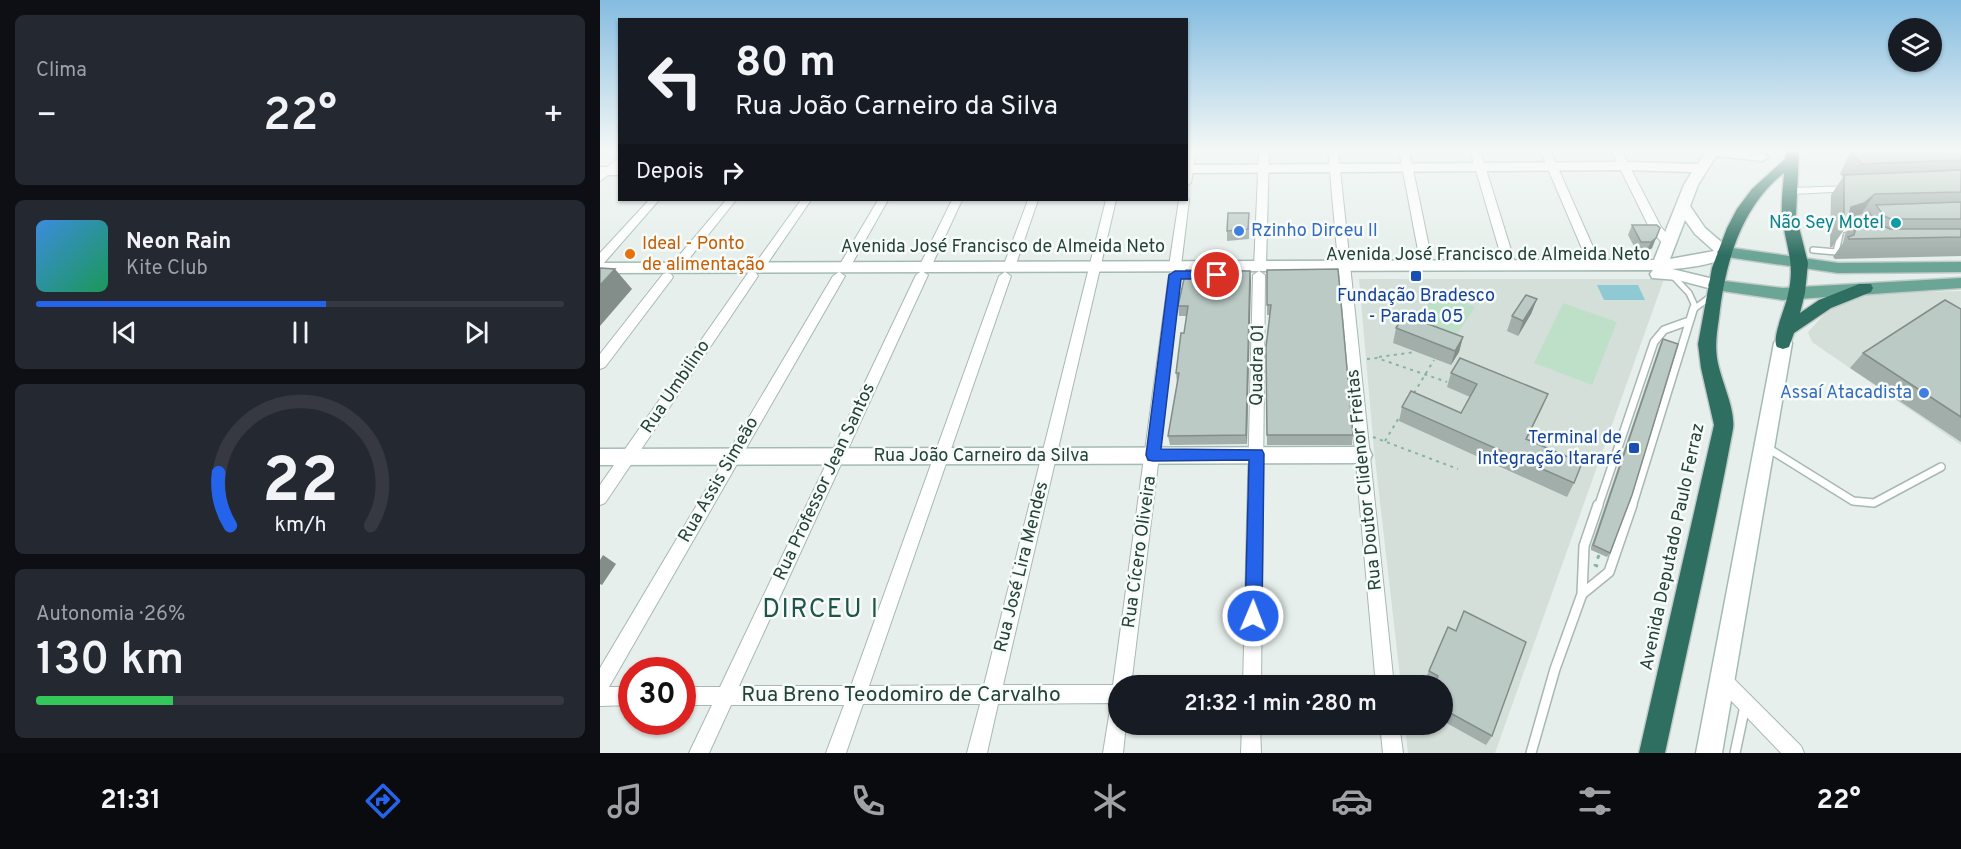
<!DOCTYPE html>
<html lang="pt">
<head>
<meta charset="utf-8">
<style>
	body { margin:0; font-family:Overpass,sans-serif; background:#242831; color:#f1f3f6; height:100vh; display:flex; flex-direction:column; font-size:22px; white-space:nowrap }
	* { box-sizing:border-box; margin:0 }
	p { font-size:20px; color:#9ea1a6 }
	.icon { flex:none; width:33px; height:33px; fill:none; stroke:currentColor; stroke-width:2; stroke-linecap:round; stroke-linejoin:round }
	.map { position:relative; flex:1; overflow:hidden }
	.panel { display:flex; flex-direction:column; gap:15px; padding:15px; background:#0d0f14; width:600px }
	.panel>* { flex:none }
	.top-card { position:absolute; left:18px; top:18px; width:570px; height:183px; border-radius:0px; box-shadow:0 2px 4px #0004; background:#171b24; color:#f1f3f6; overflow:hidden }
	.fabs { position:absolute; left:1288px; top:18px; display:grid; gap:12px }
	.fabs a { display:grid; place-items:center; width:54px; height:54px; border-radius:50%; background:#171b24; box-shadow:0 2px 4px #0004; font-size:30px }
	.speed { position:absolute; left:18px; top:657px; display:flex; gap:12px; font-size:30px; font-weight:700; text-align:center }
	.speed>* { display:grid; place-content:center; width:78px; height:78px; border-radius:50%; background:#171b24; box-shadow:0 2px 4px #0004; line-height:1 }
	.speed .limit { border:9px solid #d22; background:#fff; color:#111 }
	.pin { position:absolute; display:grid; place-items:center; width:51px; height:51px; color:#fff; margin:-26px; border:3px solid #fff; border-radius:50%; box-shadow:0 2px 6px #0007 }
	.me { position:absolute; width:66px; margin:-33px; rotate:1deg; stroke-linejoin:round; filter:drop-shadow(0 0 4px #0008) }
	.turn { display:flex; align-items:center; gap:21px; height:126px; padding:0 18px; font-size:27px }
	.turn .icon { width:78px; height:78px; stroke-width:2.5 }
	.turn b { display:block; font-size:42px; line-height:51px }
	.then { display:flex; align-items:center; height:57px; padding:0 18px; background:#0003; gap:12px; font-size:22px }
	.big { font-size:45px; font-weight:600; line-height:1.1 }
	.panel .card { flex:1; display:flex; flex-direction:column; justify-content:center; gap:9px; min-width:0; padding:0 21px; border-radius:9px; background:#242831 }
	.panel .dial { align-items:center; gap:0 }
	.dial svg { height:156px; overflow:visible; fill:none; stroke:#363941; stroke-width:7; stroke-linecap:round; text-anchor:middle }
	.dial text { fill:#f1f3f6; stroke:none }
	.song { display:flex; align-items:center; gap:18px }
	.cover { width:72px; height:72px; border-radius:9px; background:linear-gradient(135deg,hsl(210 70% 55%),hsl(150 70% 35%)) }
	.played { height:6px; border-radius:3px; background:linear-gradient(90deg,#2563eb 55%,#363941 55%) }
	.keys { display:flex; justify-content:space-around; direction:ltr }
	.heat { display:flex; justify-content:space-between; align-items:center; font-size:33px; direction:ltr }
	.charge { height:9px; border-radius:4px; background:linear-gradient(90deg,#34c759 26%,#363941 0) }
	.trip { position:absolute; left:508px; top:675px; width:345px; height:60px; border-radius:30px; background:#171b24; box-shadow:0 2px 4px #0004; font-weight:600; line-height:60px; text-align:center }
	.dock { display:flex; height:96px; justify-content:space-around; align-items:center; background:#090b0e; color:#9ea1a6 }
	.dock .icon { width:42px; height:42px }
	.dock .selected { color:#2563eb }
	.dock b { font-size:27px; color:#f1f3f6 }
	main { display:flex; flex:1; min-height:0 }
	.map>svg:first-child { display:block }
	.built { fill:#d4dfda }
	.green { fill:#bfe0c8 }
	.water { fill:#8ec9d4 }
	.lines { fill:none; stroke-linecap:round; stroke-linejoin:round }
	.lane-far2-casing { stroke:#a8b8b2; stroke-width:8 }
	.lane-far1-casing { stroke:#a8b8b2; stroke-width:10 }
	.lane-casing { stroke:#a8b8b2; stroke-width:12 }
	.street-casing { stroke:#a8b8b2; stroke-width:2 }
	.secondary-casing { stroke:#a4bbb3; stroke-width:3 }
	.primary-casing { stroke:#c2cac8; stroke-width:3 }
	.highway-casing { stroke:#c2cac8; stroke-width:3 }
	.path-far1 { stroke:#86b3a5; stroke-width:2; stroke-dasharray:3 4.5; stroke-linecap:butt }
	.path { stroke:#86b3a5; stroke-width:3; stroke-dasharray:4 6; stroke-linecap:butt }
	.lane-far2 { stroke:#fff; stroke-width:5 }
	.lane-far1 { stroke:#fff; stroke-width:7 }
	.lane { stroke:#fff; stroke-width:9 }
	.street { fill:#fff; fill-rule:evenodd }
	.secondary { fill:#fff; fill-rule:evenodd }
	.primary { fill:#6aa596; fill-rule:evenodd }
	.highway { fill:#2f6f62; fill-rule:evenodd }
	.wall { fill:#a1aea9 }
	.shaded-wall { fill:#838d89 }
	.building { fill:#bbcac4; stroke:#838d89; stroke-width:1.5 }
	.route { fill:#2563eb; stroke:#184099; stroke-width:1.5 }
	.culture-dot { fill:#0f9aa8; stroke:#f7fbf9; stroke-width:2 }
	.shop-dot { fill:#3f7fe0; stroke:#f7fbf9; stroke-width:2 }
	.food-dot { fill:#e8710a; stroke:#f7fbf9; stroke-width:2 }
	.transit-dot { fill:#1a4fb4; stroke:#f7fbf9; stroke-width:2 }
	.labels { text-anchor:middle; dominant-baseline:central; stroke-width:5; stroke-linejoin:round; paint-order:stroke }
	.culture-label { font-size:18px; fill:#0d838f; stroke:#f7fbf9; text-anchor:end }
	.shop-label { font-size:18px; fill:#366cbe; stroke:#f7fbf9; text-anchor:start }
	.food-label { font-size:18px; fill:#c56008; stroke:#f7fbf9; text-anchor:start }
	.street-label { font-size:18px; fill:#24423a; stroke:#f7fbf9 }
	.transit-label { font-size:18px; fill:#164399; stroke:#f7fbf9 }
	.near-street-label { font-size:21px; fill:#24423a; stroke:#f7fbf9 }
	.near-quarter-label { font-size:26px; letter-spacing:1.5px; fill:#1f5548; stroke:#f7fbf9 }
</style>
</head>
<body>
<main>
<section class="panel">
<div class="card"><p>Clima</p>
<div class="heat"><a>−</a><b class="big">22°</b><a>+</a></div>
</div>
<div class="card">
<div class="song"><i class="cover"></i><div><b>Neon Rain</b><p>Kite Club</p></div></div>
<div class="played"></div>
<div class="keys"><svg class="icon" aria-label="previous" viewBox="0 0 24 24"><path d="M18 5L8 12l10 7zM5 5v14"/></svg><svg class="icon" aria-label="pause" viewBox="0 0 24 24"><path d="M8 5v14M16 5v14"/></svg><svg class="icon" aria-label="next" viewBox="0 0 24 24"><path d="M6 5l10 7-10 7zM19 5v14"/></svg></div>
</div>
<div class="card dial"><svg viewBox="0 0 100 80">
<path d="M14 69A42 42 0 1 1 86 69"/>
<path d="M14 69A42 42 0 0 1 8 42" stroke="#2563eb"/>
<text x="50" y="56" font-size="32" font-weight="700">22</text>
<text x="50" y="72" font-size="11">km/h</text>
</svg></div>
<div class="card"><p>Autonomia · 26%</p><b class="big">130 km</b><div class="charge"></div></div>
</section>
<div class="map">
<svg width="1361" height="753" viewBox="0 0 1361 753">
	<rect width="100%" height="100%" fill="#e6efeb"/>
	<path class="built" d="M759 279H1064L895 753H808L805 725 843 724V686L801 685 774 450Z
		M1361 291V445L1212 342 1208 332 1232 306 1252 297 1270 293Z"/>
	<path class="green" d="M836 291 875 307 850 345 811 330Z
		M963 303 1017 322 992 385 934 363Z"/>
	<path class="water" d="M997 285H1038L1045 300H1004Z"/>
	<g class="lines">
		<defs>
			<path id="lane-far2" d="M1213 250 1236 252 1241 230 1256 226
				M1071 274 1089 293 1095 306
				M1094 309 1114 294"/>
			<path id="lane-far1" d="M1166 447 1253 501 1274 503 1341 467
				M998 507 1054 342 1064 330 1089 321
				M1032 507 1094 307"/>
			<path id="lane" d="M982 594 1009 572 1032 505
				M931 753 955 669 982 594 984 546 998 505
				M1135 753 1145 706"/>
			<path id="street" d="M586 150H596L591 183 586 186Z
				M659 150H669L666 267 660 271 654 267Z
				M728 150H738L794 686H776Z
				M799 150H809L833 266 827 270 821 266Z
				M870 150H880L916 266 914 269H906L904 266Z
				M940 150H950L1001 265 999 268 995 269 989 265Z
				M1011 150H1021L1061 227 1074 242 1072 245H1064L1050 229Z
				M20 157V166L0 181V173Z
				M1251 186 1256 189 1255 191 1191 194 1186 191 1191 188Z
				M586 197 589 200 581 266 575 270 569 266 579 200H586Z
				M49 200H59L4 263 0 264V253Z
				M126 200H136L80 270H72L70 267 72 264Z
				M201 200H211L163 270H155L153 267 155 264Z
				M278 200H288L249 269H241L239 266Z
				M352 200H362L331 267 329 270H321L319 267Z
				M428 200H438L415 267 409 271 405 270 403 267Z
				M506 200H516L403 685H513L569 275 571 272H579L581 275 531 686H519V724H526L523 753H503L510 710 513 703 398 704 387 753H367L380 704H263L246 753H226L244 705H131L109 753H89L112 705H82V687H120L316 275 322 271 328 275 139 686H251L399 276 405 272 411 276 269 686 384 685Z
				M659 271 665 275 661 686H643L653 275Z
				M152 272 156 273 158 276 156 279 5 503 0 505V485L148 273Z
				M239 272 245 276 9 687H32V705L0 706V668L233 276Z
				M67 273 71 274 73 277 71 280 5 367 0 369V354L63 274Z
				M1123 671 1129 674 1201 746 1204 753H1181L1117 686 1114 680 1117 674Z
				M642 724H660L661 753H641Z
				M780 724H799L803 753H783Z"/>
			<path id="secondary" d="M1106 150 1162 153 1169 157 1162 161 1116 156 1098 185 1090 206 1105 228 1133 252C1123 264 1087 268 1072 269L1122 281 1124 285 1122 289 1116 290 1078 280 1052 278 1050 274 1053 270 0 273V263L1054 260 1084 185 1092 172 1026 170 586 173V165L1026 162 1098 164ZM1085 220 1095 234 1114 251 1070 259Z
				M0 167H20V175H0Z
				M1183 337 1189 339 1192 343 1122 753H1096L1174 343 1177 339Z
				M762 447 769 449 772 455 769 461 762 463 0 465V449Z"/>
			<path id="primary" d="M1125 247 1238 263 1361 262V272L1238 273 1120 256 1117 252 1120 248Z
				M1361 278V288L1183 300 1116 290 1110 289 1108 285 1110 281 1116 280 1183 288Z"/>
			<path id="highway" d="M1187 150H1197L1199 152 1196 215 1208 263 1205 293 1200 313 1219 300 1259 284H1271L1273 288 1271 292 1231 308 1194 333 1189 347 1183 349 1177 347C1171 338 1186 307 1188 294 1196 262 1185 246 1182 215 1181 202 1183 187 1184 173 1140 208 1125 264 1119 318 1117 332 1115 344 1117 358 1120 379 1136 409 1133 429 1113 537 1088 645 1065 753H1039L1114 425 1101 368 1098 344 1112 268 1127 228 1137 209 1152 189 1185 159Z"/>
		</defs>
		<use href="#lane-far2" class="lane-far2-casing"/>
		<use href="#lane-far1" class="lane-far1-casing"/>
		<use href="#lane" class="lane-casing"/>
		<use href="#street" class="street-casing"/>
		<use href="#secondary" class="secondary-casing"/>
		<use href="#primary" class="primary-casing"/>
		<use href="#highway" class="highway-casing"/>
		<path class="path-far1" d="M779 357 815 352
			M767 359 777 358 847 382
			M814 393 834 360
			M773 437 858 469
			M785 441 800 416"/>
		<path class="path" d="M999 555 995 565 999 567"/>
		<use href="#lane-far2" class="lane-far2"/>
		<use href="#lane-far1" class="lane-far1"/>
		<use href="#lane" class="lane"/>
		<use href="#street" class="street"/>
		<use href="#secondary" class="secondary"/>
		<use href="#primary" class="primary"/>
		<use href="#highway" class="highway"/>
	</g>
	<path class="wall" d="M1251 150H1361V256L1235 259 1233 257 1243 243 1245 234 1257 218 1247 224 1246 227 1232 247H1230L1231 195 1243 177 1240 174Z
		M649 213V239L627 241V231Z
		M1032 225 1056 238 1052 248 1046 252H1037L1028 235Z
		M667 270 753 435 752 445H667L666 347 670 315H667Z
		M650 271 647 444 570 445 568 436 577 383 576 373 584 333 587 316H579L578 306Z
		M937 299 931 314 918 336 907 331 912 316Z
		M1361 309V442L1250 368 1263 353Z
		M796 328 863 337 859 352 851 365 793 343Z
		M1063 339 1010 553 1007 557 991 550V547L1060 344Z
		M851 373 948 394 927 439 974 483 967 497 799 421 802 407 861 413 870 397 847 387Z
		M848 627 856 631 892 736 886 745 843 721V686H831L824 682Z"/>
	<path class="shaded-wall" d="M1275 194 1261 214H1259L1257 218 1250 222 1244 225 1251 207Z
		M1056 238 1052 248 1046 252 1051 242Z
		M15 269 32 289 0 326V285Z
		M650 271 651 281 647 444 646 435Z
		M937 299 931 314 918 336 923 321Z
		M863 337 859 352 851 365 855 351Z
		M948 394 942 408 920 453 926 439Z
		M3 555 16 564 2 585 0 584V560Z"/>
	<path class="building" d="M1255 150H1361V160L1262 164 1253 155Z
		M1361 170V192L1275 194 1264 203 1251 207 1246 227H1244V175Z
		M1361 202V219H1291L1284 216 1276 205Z
		M1269 212 1277 223 1290 229H1361V237L1249 239 1248 237 1254 235 1259 214Z
		M628 213H649L648 229 627 231Z
		M1032 225H1057L1060 228 1056 238 1051 242H1041Z
		M0 268 15 269 0 285Z
		M738 269 753 435H667L666 347 671 305H667V270Z
		M586 270 650 271 646 435 568 436 579 373H576L581 333H584L588 306H578Z
		M926 295 937 299 923 321 912 316Z
		M1345 300 1361 309V417L1263 353Z
		M804 315 863 337 855 351 796 328Z
		M1063 339 1078 344 1032 495 1010 553 993 545 994 543Z
		M860 358 948 394 926 439 982 463 974 483 802 407 811 391 861 413 877 384 851 373Z
		M864 611 926 642 892 736 843 709V686H834L838 676 829 671 848 627 856 631Z"/>
	<linearGradient id="sky" x2="0" y2="1"><stop stop-color="#84bce0"/><stop offset="0.59" stop-color="#f4f8f6"/><stop offset="1" stop-color="#f4f8f6" stop-opacity="0"/></linearGradient>
	<rect width="1361" height="255" fill="url(#sky)"/>
	<path class="route" d="M575 271H617L623 275 617 279H581L561 449 662 450 664 454 662 616 659 622 653 624 647 622 645 616 649 460 553 461 548 460 546 455 569 275Z"/>
	<circle class="culture-dot" cx="1296" cy="223" r="6"/>
	<g class="shop-dot">
		<circle cx="639" cy="231" r="6"/>
		<circle cx="1324" cy="393" r="6"/>
	</g>
	<circle class="food-dot" cx="30" cy="254" r="6"/>
	<g class="transit-dot">
		<rect x="810" y="270" width="12" height="12" rx="3"/>
		<rect x="1028" y="442" width="12" height="12" rx="3"/>
	</g>
	<g class="labels">
		<g class="culture-label">
			<text x="1284" y="223">Não Sey Motel</text>
		</g>
		<g class="shop-label">
			<text x="651" y="231">Rzinho Dirceu II</text>
			<text x="1312" y="393" text-anchor="end">Assaí Atacadista</text>
		</g>
		<g class="food-label">
			<text x="42" y="244">Ideal - Ponto<tspan x="42" dy="21">de alimentação</tspan></text>
		</g>
		<g class="street-label">
			<text x="403" y="247">Avenida José Francisco de Almeida Neto</text>
			<text x="888" y="255">Avenida José Francisco de Almeida Neto</text>
			<text transform="translate(658 365) rotate(-89)">Quadra 01</text>
			<text transform="translate(76 387) rotate(-56)">Rua Umbilino</text>
			<text x="381" y="456">Rua João Carneiro da Silva</text>
			<text transform="translate(119 480) rotate(-60)">Rua Assis Simeão</text>
			<text transform="translate(765 480) rotate(-96)">Rua Doutor Clidenor Freitas</text>
			<text transform="translate(225 482) rotate(-65)">Rua Professor Jean Santos</text>
			<text transform="translate(1073 547) rotate(-78)">Avenida Deputado Paulo Ferraz</text>
			<text transform="translate(540 552) rotate(-82)">Rua Cícero Oliveira</text>
			<text transform="translate(422 567) rotate(-76)">Rua José Lira Mendes</text>
		</g>
		<g class="transit-label">
			<text x="816" y="296">Fundação Bradesco<tspan x="816" dy="21">- Parada 05</tspan></text>
			<text x="1022" y="438" text-anchor="end">Terminal de<tspan x="1022" dy="21">Integração Itararé</tspan></text>
		</g>
		<g class="near-street-label">
			<text x="301" y="695">Rua Breno Teodomiro de Carvalho</text>
		</g>
		<g class="near-quarter-label">
			<text x="221" y="610">DIRCEU I</text>
		</g>
	</g>
</svg>
<div class="fabs">
<a><svg class="icon" aria-label="layers" viewBox="0 0 24 24"><path d="M12 4l9 5-9 5-9-5zM3 14l9 5 9-5"/></svg></a>
</div>
<div class="speed"><div class="limit">30</div></div>
<div class="pin" style="left:617px;top:275px;background:#d93025"><svg class="icon" aria-label="arrive" viewBox="0 0 24 24"><path d="M6 21V4h12l-3 4 3 4H6"/></svg></div>
<svg class="me" style="left:653px;top:616px" viewBox="-20 -20 40 40"><circle r="17" fill="#2563eb" stroke="#fff" stroke-width="3"/><path d="M0-11L8 9 0 5-8 9z" fill="#fff"/></svg>
<div class="trip">21:32 · 1 min · 280 m</div>
<div class="top-card">
<div class="turn"><svg class="icon" aria-label="left" viewBox="0 0 24 24"><path d="M17 20v-9H6M10 6l-5 5 5 5"/></svg><div><b>80 m</b>Rua João Carneiro da Silva</div></div>
<div class="then">Depois<svg class="icon" aria-label="right" viewBox="0 0 24 24"><path d="M7 20v-9h11M14 6l5 5-5 5"/></svg></div>
</div>
</div>
</main>
<nav class="dock">
<b>21:31</b>
<svg class="icon selected" aria-label="directions" viewBox="0 0 24 24"><path d="M12 3l9 9-9 9-9-9zM9 14v-3h6M13 9l2 2-2 2"/></svg>
<svg class="icon" aria-label="music" viewBox="0 0 24 24"><path d="M9 18V5l10-2v13"/><circle cx="6" cy="18" r="3"/><circle cx="16" cy="16" r="3"/></svg>
<svg class="icon" aria-label="phone" viewBox="0 0 24 24"><path d="M5 4h4l2 5-3 2q2 4 5 5l2-3 5 2v4C11 20 4 13 5 4z"/></svg>
<svg class="icon" aria-label="climate" viewBox="0 0 24 24"><path d="M12 3v18M4 7l16 10M4 17L20 7"/></svg>
<svg class="icon" aria-label="car" viewBox="0 0 24 24"><path d="M5 17H2v-5l4-1 3-4h7l3 4 3 1v5h-3M9 17h6M6 11h13"/><circle cx="7" cy="17" r="2"/><circle cx="17" cy="17" r="2"/></svg>
<svg class="icon" aria-label="filters" viewBox="0 0 24 24"><path d="M4 7h16M4 17h16"/><circle cx="9" cy="7" r="2"/><circle cx="15" cy="17" r="2"/></svg>
<b>22°</b>
</nav>
</body>
</html>
